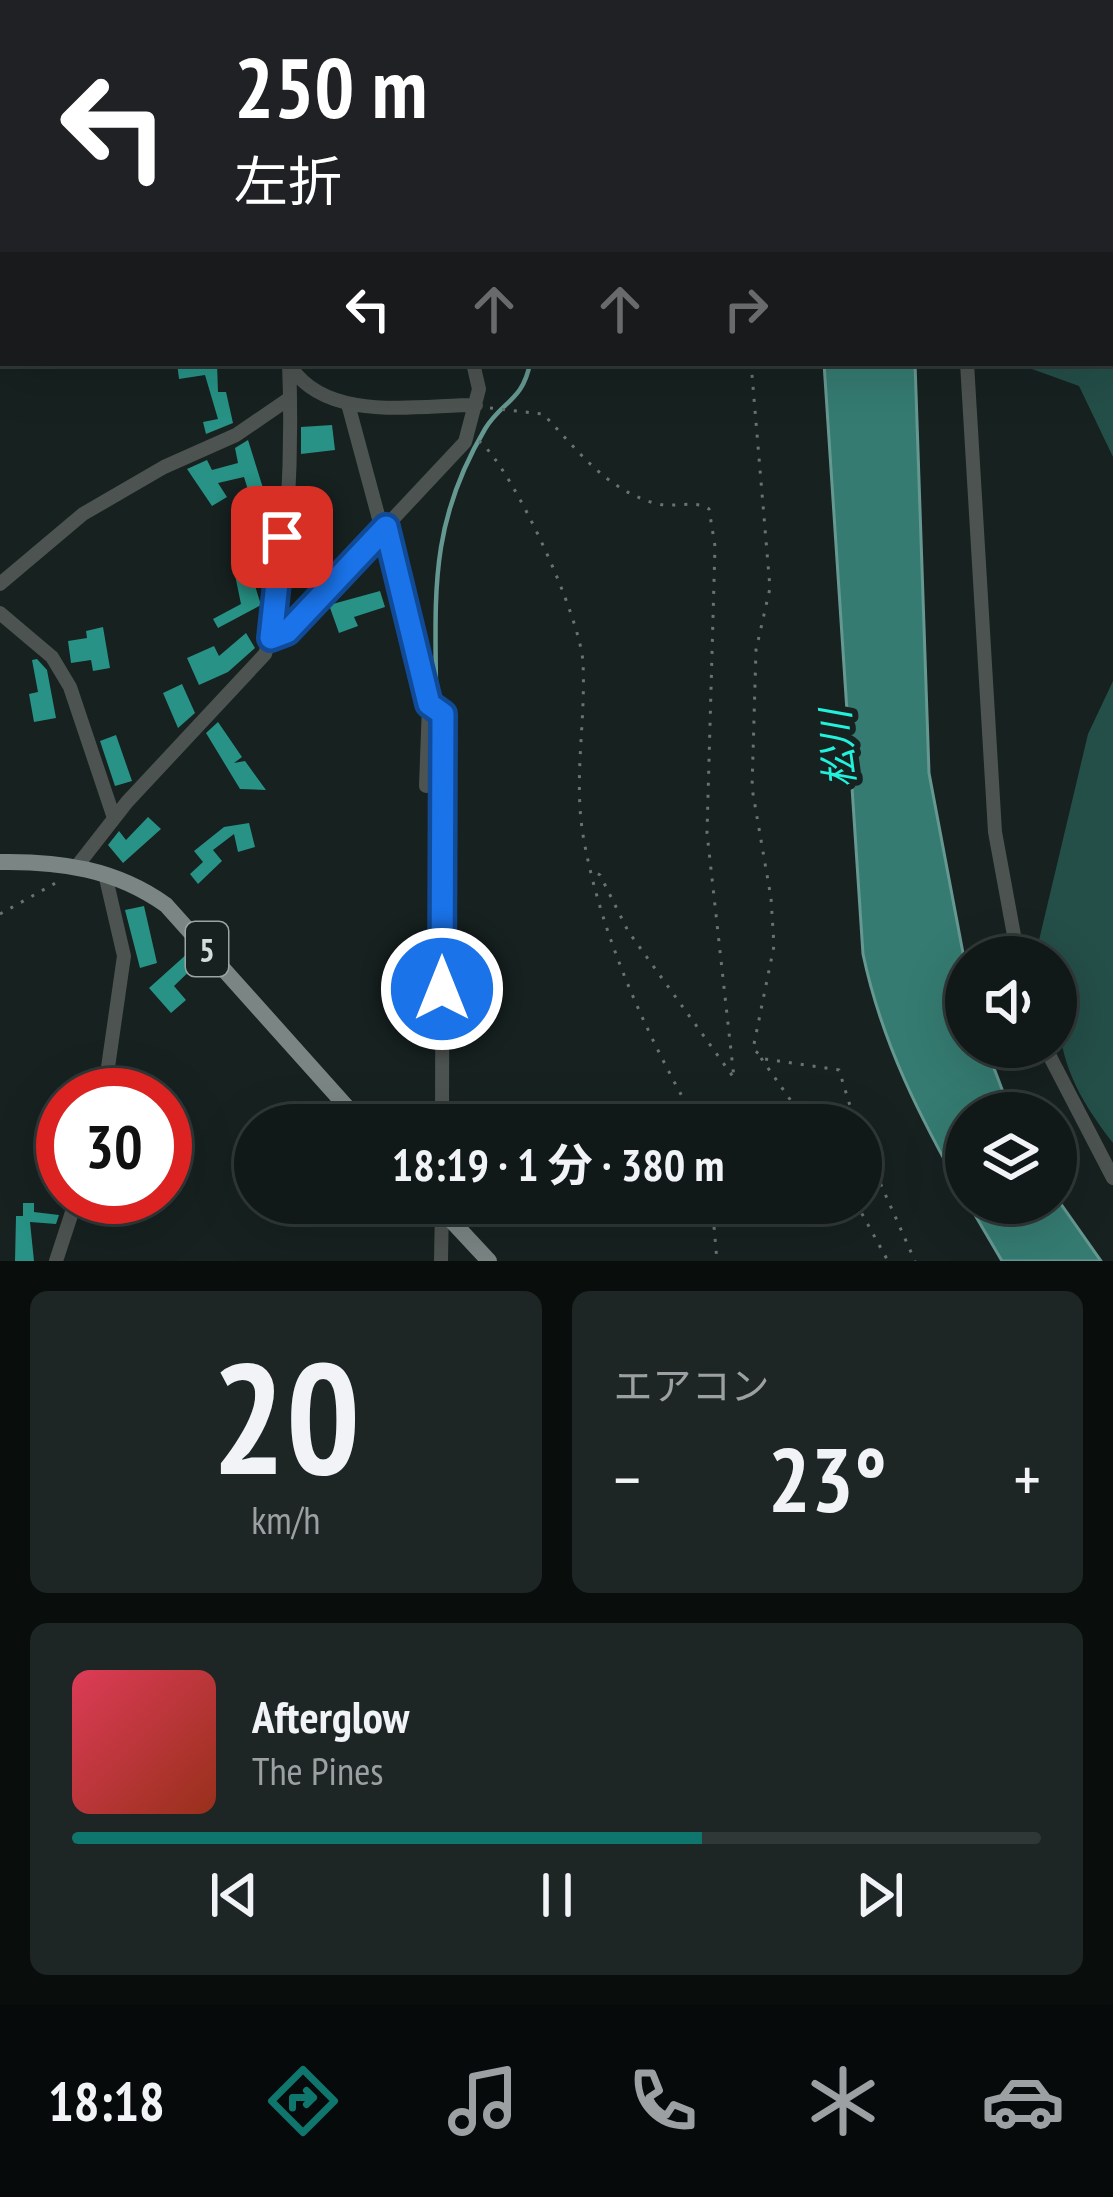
<!DOCTYPE html>
<html lang="ja">
<head>
<meta charset="utf-8">
<style>
	body { margin:0; font-family:"PT Sans Narrow","Noto Sans JP",sans-serif; background:#1e2625; color:#f1f3f6; height:100vh; display:flex; flex-direction:column; font-size:45px; white-space:nowrap }
	* { box-sizing:border-box; margin:0 }
	p { font-size:39px; color:#9ca0a2 }
	.icon { flex:none; width:66px; height:66px; fill:none; stroke:currentColor; stroke-width:2; stroke-linecap:round; stroke-linejoin:round }
	.map { position:relative; height:1261px; overflow:hidden }
	.drawer { display:flex; flex-direction:column; gap:30px; padding:30px; background:#090e0d; flex:1 }
	.drawer>* { flex:none }
	.hud { position:absolute; left:0px; top:0px; width:1113px; height:366px; box-shadow:0 12px 48px #0002,0 0 0 3px #303837; background:#202124; color:#fff; overflow:hidden }
	.fabs { position:absolute; left:945px; top:936px; display:grid; gap:24px }
	.fabs a { display:grid; place-items:center; width:132px; height:132px; border-radius:50%; background:#101918; box-shadow:0 12px 48px #0002,0 0 0 3px #303837; font-size:60px }
	.speed { position:absolute; left:36px; top:1068px; display:flex; gap:24px; font-size:60px; font-weight:700; text-align:center }
	.speed>* { display:grid; place-content:center; width:156px; height:156px; border-radius:50%; background:#101918; box-shadow:0 12px 48px #0002,0 0 0 3px #303837; line-height:1 }
	.speed .limit { border:18px solid #d22; background:#fff; color:#111 }
	.pin { position:absolute; display:grid; place-items:center; width:102px; height:102px; color:#fff; margin:-51px; border-radius:24px; box-shadow:0 6px 18px #0006 }
	.me { position:absolute; width:132px; margin:-66px; rotate:0deg; stroke-linejoin:round; filter:drop-shadow(0 0 9px #0008) }
	.turn { display:flex; align-items:center; gap:42px; height:252px; padding:0 36px; font-size:54px }
	.turn .icon { width:156px; height:156px; stroke-width:2.5 }
	.turn b { display:block; font-size:84px; line-height:102px }
	.lanes { display:flex; align-items:center; height:114px; padding:0 36px; background:#0003; justify-content:center; gap:60px; direction:ltr }
	.lanes .off { opacity:.35 }
	.big { font-size:90px; font-weight:700; line-height:1.1 }
	.drawer .tile { flex:1; display:flex; flex-direction:column; justify-content:center; gap:18px; min-width:0; padding:0 42px; border-radius:18px; background:#1e2625 }
	.drawer .dial { align-items:center; gap:0 }
	.dial b { font-size:156px; line-height:1 }
	.song { display:flex; align-items:center; gap:36px }
	.cover { width:144px; height:144px; border-radius:18px; background:linear-gradient(135deg,hsl(350 70% 55%),hsl(10 70% 35%)) }
	.played { height:12px; border-radius:6px; background:linear-gradient(90deg,#0f766e 65%,#303837 65%) }
	.keys { display:flex; justify-content:space-around; direction:ltr }
	.heat { display:flex; justify-content:space-between; align-items:center; font-size:66px; direction:ltr }
	.drawer .tiles { flex:1; display:grid; gap:30px; grid-template-columns:1fr 1fr }
	.tile:last-child { grid-column:span 2 }
	.trip { position:absolute; left:234px; top:1104px; width:648px; height:120px; border-radius:60px; background:#101918; box-shadow:0 12px 48px #0002,0 0 0 3px #303837; font-weight:700; line-height:120px; text-align:center }
	.menu { display:flex; height:192px; justify-content:space-around; align-items:center; background:#060a0a; color:#9ca0a2 }
	.menu .icon { width:84px; height:84px }
	.menu .selected { color:#0f766e }
	.menu b { font-size:54px; color:#f1f3f6 }
	.map>svg:first-child { display:block }
	.forest { fill:#244e48 }
	.water { fill:#357b71; stroke:#659891; stroke-width:3 }
	.lines { fill:none; stroke-linecap:round; stroke-linejoin:round }
	.stream { stroke:#659891; stroke-width:4.5 }
	.building { fill:#279285 }
	.path { stroke:#697371; stroke-width:3; stroke-dasharray:3 9; stroke-linecap:butt }
	.minor { stroke:#4d5351; stroke-width:14 }
	.major { stroke:#7b8684; stroke-width:16 }
	.route-casing { stroke:#114b97; stroke-width:30 }
	.route { stroke:#1a73e8; stroke-width:21 }
	.labels { text-anchor:middle; dominant-baseline:central; stroke-width:12; stroke-linejoin:round; paint-order:stroke }
	.shield { fill:#162120; stroke:#9ca5a3; stroke-width:3 }
	.shield-label { font-size:33px; font-weight:bold; fill:#d5dddb }
	.water-label { font-size:39px; font-style:italic; fill:#22f2dc; stroke:#162120 }
</style>
</head>
<body>
<div class="map">
<svg width="1113" height="1261" viewBox="0 0 1113 1261">
	<rect width="100%" height="100%" fill="#162120"/>
	<path class="forest" d="M957 0H1113V457L1079 386 1015 363H1110V3Z
		M1113 681V1143C1060 1075 1056 1040 1056 957H1035L1088 734Z"/>
	<path class="water" d="M824 363H915L929 773 966 969V1047H986L1011 1113H966V1199C921 1119 882 1044 863 954Z
		M1056 1197 1101 1261H1002L968 1203H1056Z"/>
	<g class="lines">
		<path class="stream" d="M601 3V0
			M436 705C436 598 427 527 485 429 502 401 523 401 530 363"/>
	</g>
	<path class="building" d="M177 363H217L218 392H226L233 423 206 434 203 422 218 419 205 375 179 379Z
		M332 425 335 450 301 454V427Z
		M248 440 263 488 249 493 244 477 218 483 227 497 212 506 187 469 207 460 212 470 238 463 235 448Z
		M270 560 271 572 252 576 261 605 218 628 213 619 241 604 234 570Z
		M380 591 385 607 354 617 358 626 339 633 329 605Z
		M103 627 110 668 93 671 91 660 71 663 68 641 87 638 86 631Z
		M246 633 255 648 228 672 199 685 187 658 214 646 219 656Z
		M37 659 47 670 56 718 34 722 29 694 38 692 32 660Z
		M182 684 195 713 178 728 163 693Z
		M218 722 242 757 234 763 245 761 266 790 240 789 206 733Z
		M116 735 132 781 115 786 100 741Z
		M148 817 161 829 123 863 108 845 119 831 126 840Z
		M249 823 255 847 238 852 234 834 213 850 222 861 198 884 190 874 203 862 194 851 224 827Z
		M144 906 157 963 140 968 125 910Z
		M188 953 198 963 174 986 186 1000 171 1013 149 988Z
		M23 1203H34V1212L59 1215 56 1224 30 1222 34 1261H15L16 1216H23Z"/>
	<g class="lines">
		<path class="path" d="M724 0V3
			M751 363 770 588 756 650 752 788 771 898 774 946 753 1049 765 1059 839 1070 856 1125
			M490 408 543 414C577 449 605 489 654 503 672 509 695 499 709 509L715 546 707 833 734 1078 628 931 600 875 591 870
			M479 441C514 470 581 618 583 663 586 726 572 783 585 846 604 944 649 1039 698 1125
			M0 914 61 880
			M761 1058 808 1125
			M861 1140 915 1261
			M712 1203 717 1261
			M856 1203 888 1261"/>
		<path class="minor" d="M249 0 256 3
			M282 0 283 3
			M944 0V3
			M7 3 13 0
			M227 3V0
			M0 49H3
			M0 199 3 198
			M0 351 3 352
			M967 363 995 832 1018 957
			M291 367C328 423 417 405 476 405
			M348 404 429 704 426 786
			M0 584 83 514 164 467 236 435 290 398
			M0 613 52 657 70 687 114 818
			M271 638 287 632 465 442 479 389 473 363
			M429 704 443 717 442 1125
			M77 866 127 802 265 654C290 589 292 435 289 363
			M1045 1047 1113 1178
			M104 1095 124 956 105 874
			M56 1261 77 1197
			M441 1261 442 1206"/>
		<path class="major" d="M0 862C60 861 116 869 166 905L363 1125
			M435 1203 489 1261"/>
	</g>
	<g class="lines">
		<defs>
			<path id="route" d="M282 537 271 638 287 632 386 527 429 704 443 714 442 989"/>
		</defs>
		<use href="#route" class="route-casing"/>
		<use href="#route" class="route"/>
	</g>
	<g class="labels">
		<rect class="shield" x="186" y="922" width="42" height="54" rx="9"/>
		<g class="shield-label">
			<text x="207" y="949">5</text>
		</g>
		<g class="water-label">
			<text transform="translate(837 749) rotate(-94)">松川</text>
		</g>
	</g>
</svg>
<div class="fabs">
<a><svg class="icon" aria-label="sound" viewBox="0 0 24 24"><path d="M4 9h4l5-4v14l-5-4H4zM17 9q2 3 0 6"/></svg></a>
<a><svg class="icon" aria-label="layers" viewBox="0 0 24 24"><path d="M12 4l9 5-9 5-9-5zM3 14l9 5 9-5"/></svg></a>
</div>
<div class="speed"><div class="limit">30</div></div>
<div class="pin" style="left:282px;top:537px;background:#d93025"><svg class="icon" aria-label="arrive" viewBox="0 0 24 24"><path d="M6 21V4h12l-3 4 3 4H6"/></svg></div>
<svg class="me" style="left:442px;top:989px" viewBox="-20 -20 40 40"><circle r="17" fill="#1a73e8" stroke="#fff" stroke-width="3"/><path d="M0-11L8 9 0 5-8 9z" fill="#fff"/></svg>
<div class="trip">18:19 · 1 分 · 380 m</div>
<div class="hud">
<div class="turn"><svg class="icon" aria-label="left" viewBox="0 0 24 24"><path d="M17 20v-9H6M10 6l-5 5 5 5"/></svg><div><b>250 m</b>左折</div></div>
<div class="lanes"><svg class="icon" aria-label="left" viewBox="0 0 24 24"><path d="M17 20v-9H6M10 6l-5 5 5 5"/></svg><svg class="icon off" aria-label="ahead" viewBox="0 0 24 24"><path d="M12 20V5M6 11l6-6 6 6"/></svg><svg class="icon off" aria-label="ahead" viewBox="0 0 24 24"><path d="M12 20V5M6 11l6-6 6 6"/></svg><svg class="icon off" aria-label="right" viewBox="0 0 24 24"><path d="M7 20v-9h11M14 6l5 5-5 5"/></svg></div>
</div>
</div>
<section class="drawer">
<div class="tiles">
<div class="tile dial"><b>20</b><p>km/h</p></div>
<div class="tile"><p>エアコン</p>
<div class="heat"><a>−</a><b class="big">23°</b><a>+</a></div>
</div>
<div class="tile">
<div class="song"><i class="cover"></i><div><b>Afterglow</b><p>The Pines</p></div></div>
<div class="played"></div>
<div class="keys"><svg class="icon" aria-label="previous" viewBox="0 0 24 24"><path d="M18 5L8 12l10 7zM5 5v14"/></svg><svg class="icon" aria-label="pause" viewBox="0 0 24 24"><path d="M8 5v14M16 5v14"/></svg><svg class="icon" aria-label="next" viewBox="0 0 24 24"><path d="M6 5l10 7-10 7zM19 5v14"/></svg></div>
</div>
</div>
</section>
<nav class="menu">
<b>18:18</b>
<svg class="icon selected" aria-label="directions" viewBox="0 0 24 24"><path d="M12 3l9 9-9 9-9-9zM9 14v-3h6M13 9l2 2-2 2"/></svg>
<svg class="icon" aria-label="music" viewBox="0 0 24 24"><path d="M9 18V5l10-2v13"/><circle cx="6" cy="18" r="3"/><circle cx="16" cy="16" r="3"/></svg>
<svg class="icon" aria-label="phone" viewBox="0 0 24 24"><path d="M5 4h4l2 5-3 2q2 4 5 5l2-3 5 2v4C11 20 4 13 5 4z"/></svg>
<svg class="icon" aria-label="climate" viewBox="0 0 24 24"><path d="M12 3v18M4 7l16 10M4 17L20 7"/></svg>
<svg class="icon" aria-label="car" viewBox="0 0 24 24"><path d="M5 17H2v-5l4-1 3-4h7l3 4 3 1v5h-3M9 17h6M6 11h13"/><circle cx="7" cy="17" r="2"/><circle cx="17" cy="17" r="2"/></svg>
</nav>
</body>
</html>
